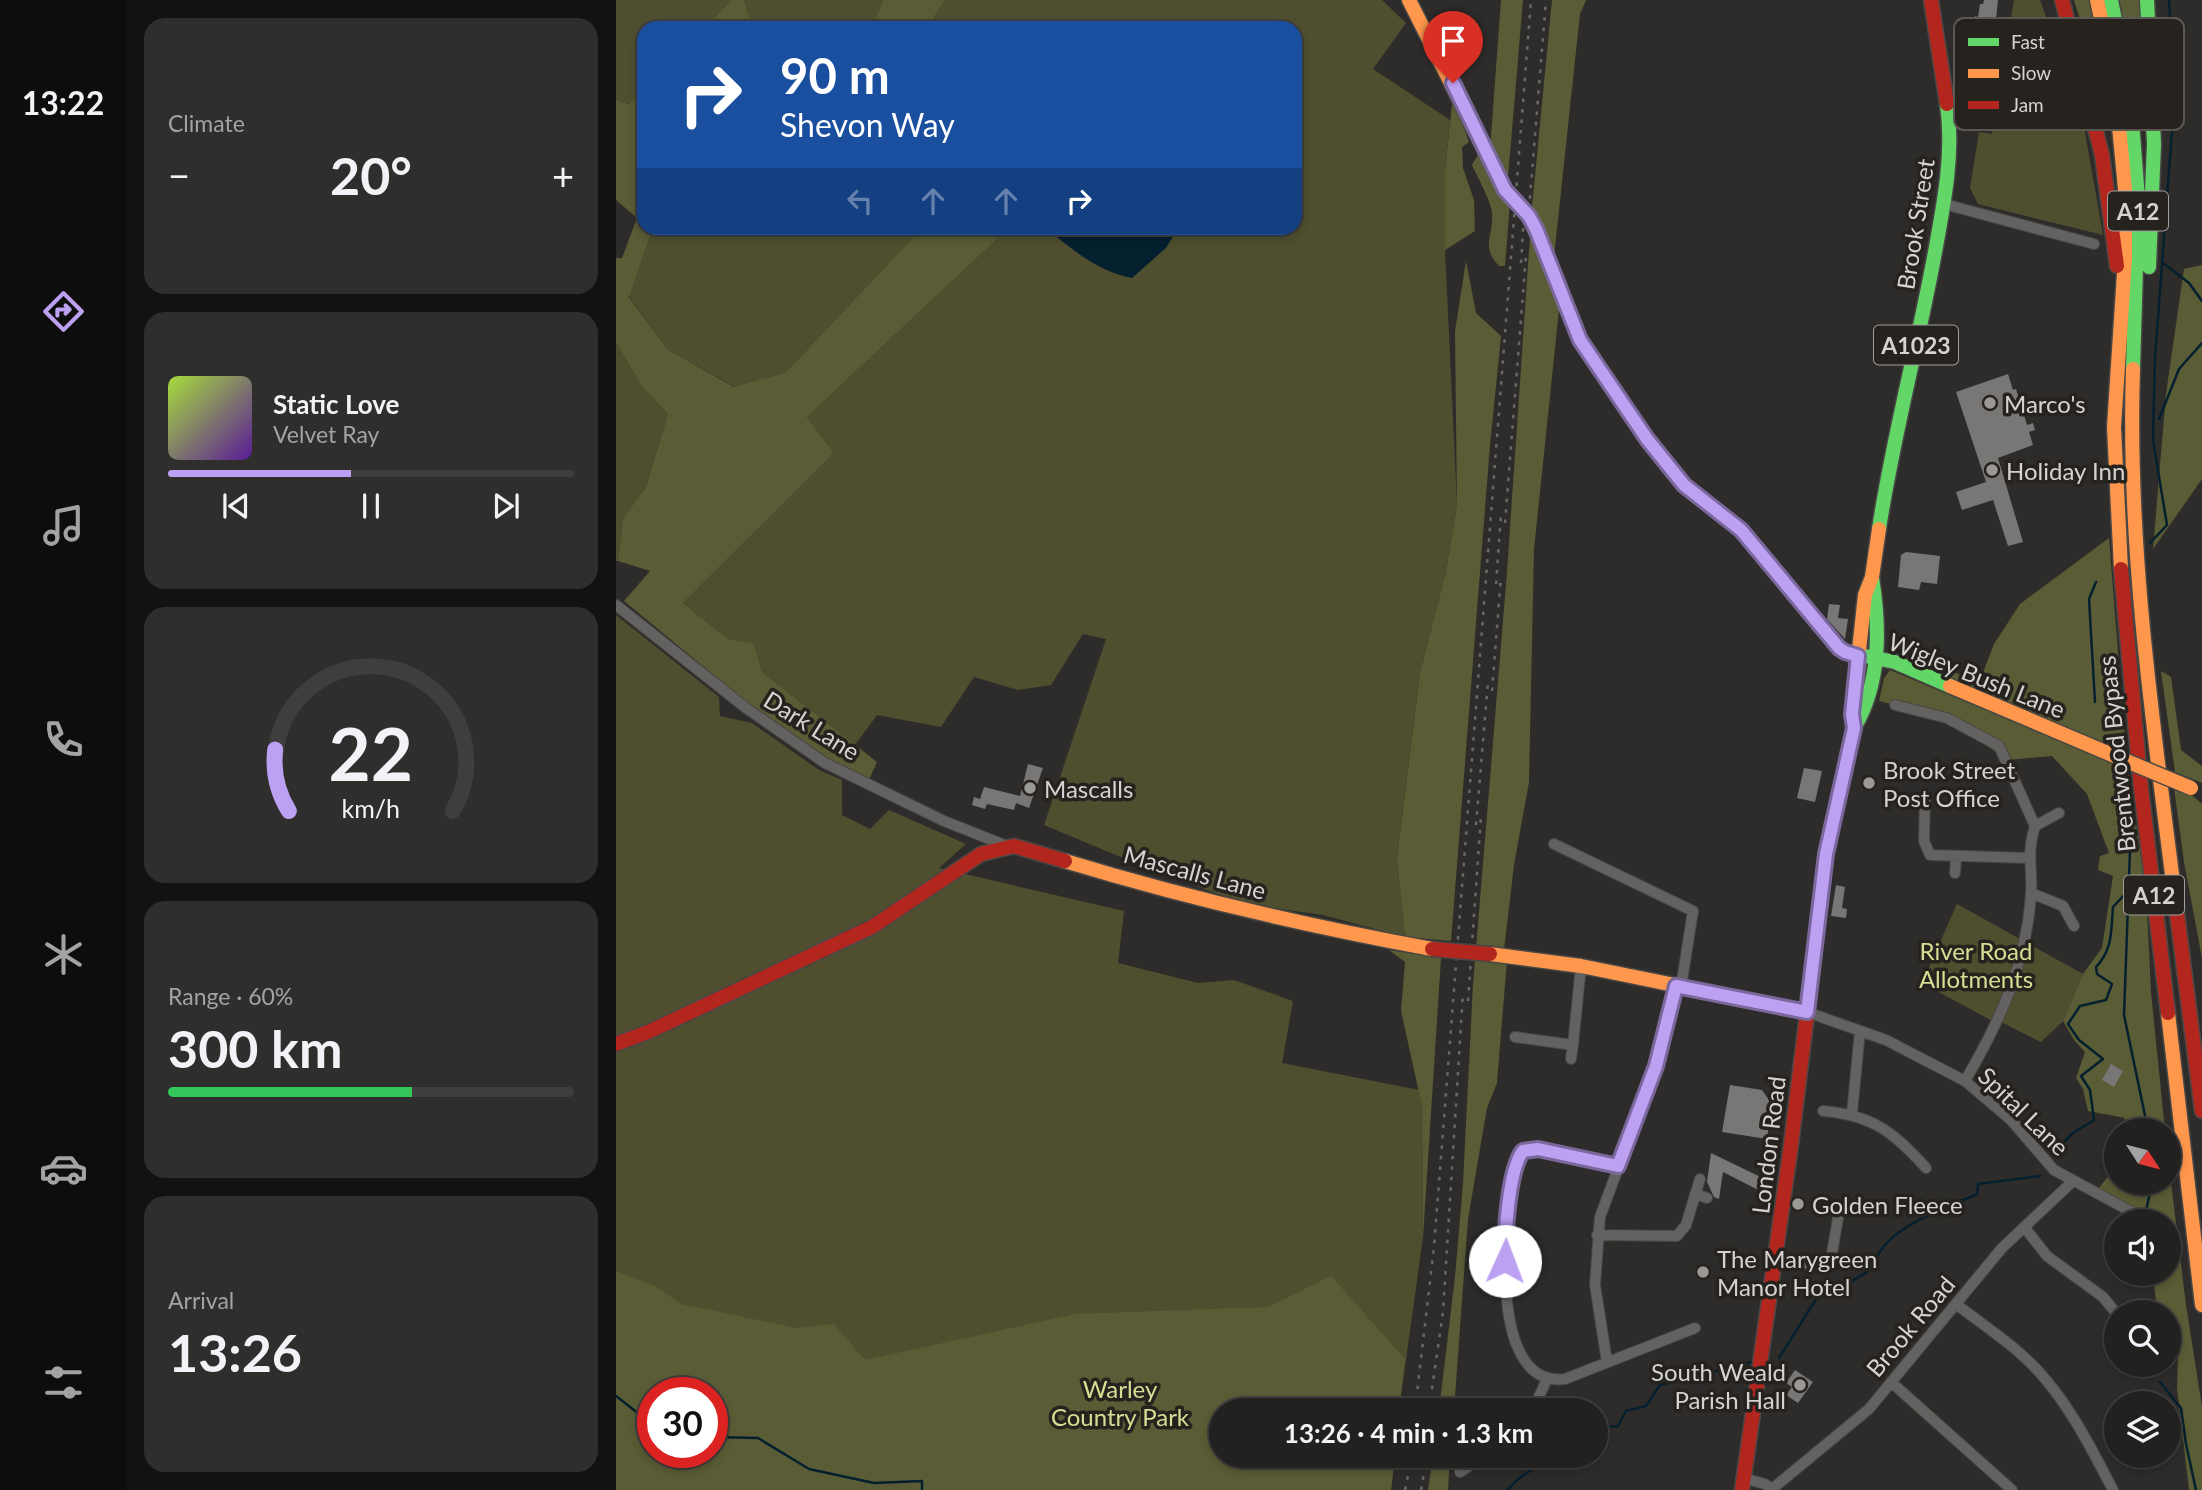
<!DOCTYPE html>
<html lang="en">
<head>
<meta charset="utf-8">
<style>
	body { margin:0; font-family:Lato,sans-serif; background:#2e2e2d; color:#f1f3f6; height:100vh; display:flex; flex-direction:column; font-size:26px; white-space:nowrap }
	* { box-sizing:border-box; margin:0 }
	p { font-size:23px; color:#a2a3a5 }
	.icon { flex:none; width:38px; height:38px; fill:none; stroke:currentColor; stroke-width:2; stroke-linecap:round; stroke-linejoin:round }
	.map { position:relative; flex:1; overflow:hidden }
	.panel { display:flex; flex-direction:column; gap:18px; padding:18px; background:#131212; width:490px }
	.panel>* { flex:none }
	.top-card { position:absolute; left:21px; top:21px; width:665px; height:214px; border-radius:21px; box-shadow:0 4px 10px #0003,0 0 0 2px #3f3e3e; background:#1a4fa0; color:#fff; overflow:hidden }
	.needle { width:46px; rotate:126deg }
	.tools { position:absolute; left:1488px; top:1118px; display:grid; gap:14px }
	.tools a { display:grid; place-items:center; width:77px; height:77px; border-radius:50%; background:#222120; box-shadow:0 4px 10px #0003,0 0 0 2px #3f3e3e; font-size:35px }
	.speed { position:absolute; left:21px; top:1377px; display:flex; gap:14px; font-size:35px; font-weight:700; text-align:center }
	.speed>* { display:grid; place-content:center; width:91px; height:91px; border-radius:50%; background:#222120; box-shadow:0 4px 10px #0003,0 0 0 2px #3f3e3e; line-height:1 }
	.speed .limit { border:10px solid #d22; background:#fff; color:#111 }
	.pin { position:absolute; display:grid; place-items:center; width:60px; height:60px; color:#fff; margin:-72px -30px; border-radius:50% 50% 50% 0; rotate:-45deg; box-shadow:0 0 7px #0007 }
	.pin .icon { rotate:45deg }
	.me { position:absolute; width:77px; margin:-38px; rotate:2deg; stroke-linejoin:round; filter:drop-shadow(0 0 5px #0008) }
	.turn { display:flex; align-items:center; gap:24px; height:147px; padding:0 28px; font-size:32px }
	.turn .icon { width:91px; height:91px; stroke-width:2.5 }
	.turn b { display:block; font-size:49px; line-height:60px }
	.lanes { display:flex; align-items:center; height:66px; padding:0 28px; background:#0003; justify-content:center; gap:35px; direction:ltr }
	.lanes .off { opacity:.35 }
	.big { font-size:52px; font-weight:700; line-height:1.1 }
	.panel .tile { flex:1; display:flex; flex-direction:column; justify-content:center; gap:10px; min-width:0; padding:0 24px; border-radius:21px; background:#2e2e2d }
	.panel .dial { align-items:center; gap:0 }
	.dial svg { height:182px; overflow:visible; fill:none; stroke:#3f3e3e; stroke-width:7; stroke-linecap:round; text-anchor:middle }
	.dial text { fill:#f1f3f6; stroke:none }
	.song { display:flex; align-items:center; gap:21px }
	.cover { width:84px; height:84px; border-radius:10px; background:linear-gradient(135deg,hsl(80 70% 55%),hsl(270 70% 35%)) }
	.played { height:7px; border-radius:4px; background:linear-gradient(90deg,#bca0f2 45%,#3f3e3e 45%) }
	.keys { display:flex; justify-content:space-around; direction:ltr }
	.heat { display:flex; justify-content:space-between; align-items:center; font-size:38px; direction:ltr }
	.charge { height:10px; border-radius:5px; background:linear-gradient(90deg,#34c759 60%,#3f3e3e 0) }
	.trip { position:absolute; left:593px; top:1398px; width:399px; height:70px; border-radius:35px; background:#222120; box-shadow:0 4px 10px #0003,0 0 0 2px #3f3e3e; font-weight:700; line-height:70px; text-align:center }
	main { display:flex; flex:1; min-height:0 }
	.tabs { display:flex; flex-direction:column; width:126px; justify-content:space-around; align-items:center; background:#0e0d0d; color:#a2a3a5 }
	.tabs .icon { width:49px; height:49px }
	.tabs .on { color:#bca0f2 }
	.tabs b { font-size:32px; color:#f1f3f6 }
	.map>svg:first-child { display:block }
	.green { fill:#4f4f2f; fill-rule:evenodd }
	.forest { fill:#5a5c35; fill-rule:evenodd }
	.water { fill:#04202f }
	.lines { fill:none; stroke-linecap:round; stroke-linejoin:round }
	.stream { stroke:#04202f; stroke-width:2.5 }
	.building { fill:#787775 }
	.street-casing { stroke:#484745; stroke-width:12 }
	.fast-casing { stroke:#484745; stroke-width:17 }
	.slow-casing { stroke:#484745; stroke-width:17 }
	.jam-casing { stroke:#484745; stroke-width:17 }
	.street { stroke:#636260; stroke-width:10 }
	.fast { stroke:#63d668; stroke-width:14 }
	.slow { stroke:#ff974d; stroke-width:14 }
	.jam { stroke:#b3261e; stroke-width:14 }
	.rail { stroke:#6a6968; stroke-width:2.5; stroke-dasharray:3.5 7; stroke-linecap:butt }
	.slow-bridge-casing { stroke:#484745; stroke-width:17; stroke-linecap:butt }
	.jam-bridge-casing { stroke:#484745; stroke-width:17; stroke-linecap:butt }
	.slow-bridge { stroke:#ff974d; stroke-width:14 }
	.jam-bridge { stroke:#b3261e; stroke-width:14 }
	.route-casing { stroke:#7a689d; stroke-width:18 }
	.route { stroke:#bca0f2; stroke-width:12 }
	.poi-dot { fill:#9b9997; stroke:#26231f; stroke-width:2.5 }
	.labels { text-anchor:middle; dominant-baseline:central; stroke-width:7; stroke-linejoin:round; paint-order:stroke }
	.shield { fill:#26231f; stroke:#a09e9c; stroke-width:2 }
	.shield-label { font-size:23px; font-weight:bold; fill:#d5d3d1 }
	.street-label { font-size:24px; fill:#d5d3d1; stroke:#26231f }
	.poi-label { font-size:24px; fill:#d5d3d1; stroke:#26231f; text-anchor:start }
	.park-label { font-size:24px; fill:#d9dc93; stroke:#26231f }
	.key { fill:#26231f; stroke:#5b5854; stroke-width:2 }
	.key-label { font-size:19px; fill:#d5d3d1 }
</style>
</head>
<body>
<main>
<nav class="tabs">
<b>13:22</b>
<svg class="icon on" aria-label="directions" viewBox="0 0 24 24"><path d="M12 3l9 9-9 9-9-9zM9 14v-3h6M13 9l2 2-2 2"/></svg>
<svg class="icon" aria-label="music" viewBox="0 0 24 24"><path d="M9 18V5l10-2v13"/><circle cx="6" cy="18" r="3"/><circle cx="16" cy="16" r="3"/></svg>
<svg class="icon" aria-label="phone" viewBox="0 0 24 24"><path d="M5 4h4l2 5-3 2q2 4 5 5l2-3 5 2v4C11 20 4 13 5 4z"/></svg>
<svg class="icon" aria-label="climate" viewBox="0 0 24 24"><path d="M12 3v18M4 7l16 10M4 17L20 7"/></svg>
<svg class="icon" aria-label="car" viewBox="0 0 24 24"><path d="M5 17H2v-5l4-1 3-4h7l3 4 3 1v5h-3M9 17h6M6 11h13"/><circle cx="7" cy="17" r="2"/><circle cx="17" cy="17" r="2"/></svg>
<svg class="icon" aria-label="filters" viewBox="0 0 24 24"><path d="M4 7h16M4 17h16"/><circle cx="9" cy="7" r="2"/><circle cx="15" cy="17" r="2"/></svg>
</nav>
<section class="panel">
<div class="tile"><p>Climate</p>
<div class="heat"><a>−</a><b class="big">20°</b><a>+</a></div>
</div>
<div class="tile">
<div class="song"><i class="cover"></i><div><b>Static Love</b><p>Velvet Ray</p></div></div>
<div class="played"></div>
<div class="keys"><svg class="icon" aria-label="previous" viewBox="0 0 24 24"><path d="M18 5L8 12l10 7zM5 5v14"/></svg><svg class="icon" aria-label="pause" viewBox="0 0 24 24"><path d="M8 5v14M16 5v14"/></svg><svg class="icon" aria-label="next" viewBox="0 0 24 24"><path d="M6 5l10 7-10 7zM19 5v14"/></svg></div>
</div>
<div class="tile dial"><svg viewBox="0 0 100 80">
<path d="M14 69A42 42 0 1 1 86 69"/>
<path d="M14 69A42 42 0 0 1 8 42" stroke="#bca0f2"/>
<text x="50" y="56" font-size="32" font-weight="700">22</text>
<text x="50" y="72" font-size="11">km/h</text>
</svg></div>
<div class="tile"><p>Range · 60%</p><b class="big">300 km</b><div class="charge"></div></div>
<div class="tile"><p>Arrival</p><b class="big">13:26</b></div>
</section>
<div class="map">
<svg width="1586" height="1490" viewBox="0 0 1586 1490">
	<rect width="100%" height="100%" fill="#2e2c2a"/>
	<path class="green" d="M0 0H116L88 28H28V89L13 104 0 100Z
		M128 0H267L256 28H137Z
		M329 0H766L790 23 757 69 834 120 829 169V250L841 505 828 581 804 673 781 858 789 937 707 915 630 904 538 871 428 825 490 639 467 634 435 685 402 690 358 677 325 727 261 715 239 745 146 672 138 645 112 639 67 603 218 453 191 417 393 228H679V28H311Z
		M1398 0H1424L1466 115 1487 235 1362 204 1354 188 1363 132 1376 134Z
		M37 228H306L170 372 119 387 51 349 13 296Z
		M0 343 25 385 52 414 30 487 7 520 2 561H0Z
		M0 615 103 697 104 716 136 723 203 770 226 780V815L254 829 273 810 350 844 323 868 508 911 502 963 582 983 618 980 677 1001 666 1063 803 1090 806 1106 807 1237 783 1410H606V1456H779L775 1490H0ZM37 1393H96V1452H37Z
		M1341 904 1467 974 1447 1021 1425 1042 1383 1021 1382 1024 1306 983Z"/>
	<path class="forest" d="M116 0H128L137 28H88Z
		M267 0H329L311 28H256Z
		M885 0H907L891 189 874 150Z
		M936 0H970L964 14 938 257 916 207Z
		M1458 0H1477L1500 122 1487 125 1472 46Z
		M1503 0H1523L1532 90 1521 93Z
		M28 89V228H37L13 297 51 349 118 387 170 372 306 228H393L191 417 218 453 67 603 112 639 138 644 146 672 261 762 252 782 211 763 123 696 8 601 34 571 2 561 7 519 30 487 52 414 25 385 0 343V258H6L21 218 0 200V100L13 104Z
		M837 95 853 142 846 147 847 168 858 200 859 231 829 250V169Z
		M863 153 894 202 889 266H883C864 246 878 236 876 213 874 198 862 179 856 165Z
		M914 236 927 257 943 310 918 549 913 782 898 865 888 950 891 960 881 1083 871 1108 852 1219 838 1410H823L839 1277 847 1183 857 985 891 572Z
		M850 261 860 313 885 336 874 445 835 941 789 937 781 858 804 673 829 576 841 505 839 331Z
		M1586 265V479L1537 549 1550 394 1568 269Z
		M1493 538 1510 753 1372 697 1283 656 1288 650 1363 683 1378 644 1404 604Z
		M1274 670 1512 770 1530 891 1535 992 1549 1130H1508L1509 1118 1472 1111 1467 1089 1460 1078 1469 1052 1458 1040 1447 1021 1467 974 1486 948 1497 876 1482 870 1484 856 1493 853 1471 794 1436 756 1391 760 1331 718 1263 701 1268 678Z
		M1545 671 1555 677 1565 750 1586 766V783L1559 772Z
		M1558 788 1577 796 1586 804V958L1568 862Z
		M773 950 825 958 807 1237 806 1106 785 1011 789 962Z
		M1552 1158 1570 1305 1586 1407V1490H1573L1561 1388 1563 1328H1552V1312H1541L1537 1274H1552V1222L1524 1221 1480 1192 1500 1166V1183H1552Z
		M0 1271 39 1286 65 1304 181 1328 218 1324 249 1360 459 1314 652 1307 715 1276 789 1359 783 1410H606V1456H779L775 1490H0ZM37 1393H96V1452H37Z
		M817 1456H834L832 1490H812Z"/>
	<path class="water" d="M434 228H552L558 235 550 248 516 278C486 273 457 251 434 231Z"/>
	<g class="lines">
		<path class="stream" d="M1547 263 1573 283 1586 301
			M1543 419 1563 369 1586 343
			M1534 543 1551 525 1537 440 1539 358 1559 91 1553 0
			M1479 702 1473 599 1480 582
			M1500 791 1514 850 1508 1015 1532 1130
			M1448 1142 1457 1133 1478 1120 1474 1090 1465 1076 1487 1059 1463 1040 1452 1024 1464 1006 1490 1000 1496 984 1481 974 1480 967C1497 949 1495 931 1497 907L1511 892
			M1530 1211 1536 1183
			M1163 1358 1202 1296 1216 1294 1257 1268C1265 1228 1327 1210 1361 1194L1362 1184 1424 1176
			M1544 1382 1565 1408 1570 1444 1580 1490
			M0 1396 37 1425
			M980 1428 1002 1426 1010 1411 1030 1406 1044 1385 1136 1362
			M96 1437 142 1438 193 1469 258 1483 306 1481V1490
			M892 1490C902 1474 919 1472 930 1456"/>
	</g>
	<path class="building" d="M1368 0H1382L1378 39 1356 36 1359 16 1362 17 1364 4H1367Z
		M1356 100 1379 104 1377 114H1373L1367 131 1353 126Z
		M1392 374 1397 390 1400 389 1411 425 1417 423 1419 430 1413 432 1417 445 1382 458 1407 542 1392 546 1377 500 1346 510 1340 492 1370 482 1340 392Z
		M1290 552 1324 556 1321 584 1305 582 1303 590 1282 587 1285 555Z
		M1213 604 1224 605 1222 618 1232 619 1229 639 1211 619Z
		M412 764 427 768 413 808 400 803 398 810 371 804 369 809 356 805 358 797 364 799 368 787 404 796Z
		M1188 768 1206 771 1199 802 1181 798Z
		M1220 885 1229 887 1226 908 1231 909 1230 918 1215 916Z
		M1495 1064 1507 1071 1498 1087 1486 1080Z
		M1114 1085 1146 1090 1156 1104 1151 1139 1106 1132Z
		M1095 1153 1159 1184 1156 1194 1152 1195 1107 1172 1103 1199 1098 1197 1091 1182Z
		M1179 1370 1197 1382 1182 1403 1170 1395 1176 1387 1170 1383Z"/>
	<g class="lines">
		<defs>
			<path id="street" d="M1328 204 1478 244
				M0 605 130 708 209 763 328 821 391 846
				M1279 705 1331 718 1383 746 1419 826
				M1309 797 1308 841 1314 855 1413 858
				M938 844 1077 911 1065 987
				M1339 873 1340 857
				M1415 893 1447 906 1458 926
				M1191 1012 1270 1040 1349 1081 1395 1120 1438 1170 1516 1212
				M899 1037 957 1045 965 966
				M955 1059 957 1045
				M1349 1081C1384 1021 1410 965 1415 895 1417 869 1410 854 1419 826L1443 813
				M1207 1111C1256 1115 1278 1132 1310 1168
				M1236 1113 1244 1031
				M1002 1166 922 1149 914 1148 903 1157C889 1202 867 1389 949 1379L1079 1328
				M1079 1194 1091 1198
				M1409 1228 1431 1256 1487 1297 1500 1313
				M981 1235 1061 1236 1070 1225 1084 1179
				M1160 1260 1205 1265 1215 1259 1222 1218
				M1340 1304C1371 1328 1406 1350 1430 1380 1458 1413 1477 1452 1497 1490
				M991 1362 979 1285 984 1217 1040 1066 1060 986
				M1275 1382 1396 1490
				M917 1410 931 1379
				M844 1472 868 1456
				M1127 1478 1149 1484 1156 1489 1253 1409 1386 1248 1457 1181"/>
			<path id="fast" d="M1495 0 1514 96 1522 198 1517 369
				M1531 0 1538 144 1533 267
				M933 261 964 340 1031 439 1067 485 1125 530 1223 648 1229 652 1279 662 1334 686
				M1263 529C1277 436 1302 345 1319 252 1328 203 1338 153 1331 104
				M1238 728C1265 683 1264 628 1256 577"/>
			<path id="slow" d="M793 0 889 190 913 216 933 261
				M1481 0 1499 84 1509 189V258L1498 427 1505 569
				M1517 369C1511 546 1537 723 1559 898
				M1334 686 1501 757
				M449 861C570 898 692 926 816 949
				M874 954 965 966 1191 1012
				M1196 973 1210 854 1238 728 1236 714 1249 595 1256 577 1263 529
				M1552 1013 1586 1305"/>
			<path id="jam" d="M1315 0 1331 104
				M1446 0 1486 155 1501 266
				M1505 569 1525 788 1552 1013
				M1559 898 1586 1111
				M0 1044 32 1032 256 927 365 854 398 846 449 861
				M1126 1490 1175 1145 1196 973"/>
		</defs>
		<use href="#street" class="street-casing"/>
		<use href="#fast" class="fast-casing"/>
		<use href="#slow" class="slow-casing"/>
		<use href="#jam" class="jam-casing"/>
		<use href="#street" class="street"/>
		<use href="#fast" class="fast"/>
		<use href="#slow" class="slow"/>
		<use href="#jam" class="jam"/>
		<path class="rail" d="M913 209 930 0
			M905 263 909 200
			M889 523 910 255
			M880 584 885 514
			M876 691 885 576
			M860 825 872 682
			M852 1001 865 816
			M799 1410 818 1247 915 0
			M813 1410 827 1312 847 992
			M789 1490 796 1456
			M805 1490 811 1456"/>
		<defs>
			<path id="slow-bridge" d="M1501 757 1575 788"/>
			<path id="jam-bridge" d="M816 949 874 954"/>
		</defs>
		<use href="#slow-bridge" class="slow-bridge-casing"/>
		<use href="#jam-bridge" class="jam-bridge-casing"/>
		<use href="#slow-bridge" class="slow-bridge"/>
		<use href="#jam-bridge" class="jam-bridge"/>
	</g>
	<g class="lines">
		<defs>
			<path id="route" d="M837 83 889 190 913 216 920 229 964 340 1031 439 1068 485 1125 530 1223 648 1229 652 1242 656 1236 714 1238 728 1210 854 1191 1012 1060 986 1040 1066 1002 1166 922 1149 907 1151C892 1171 889 1235 889 1261"/>
		</defs>
		<use href="#route" class="route-casing"/>
		<use href="#route" class="route"/>
	</g>
	<g class="poi-dot">
		<circle cx="1374" cy="403" r="7"/>
		<circle cx="1376" cy="470" r="7"/>
		<circle cx="1253" cy="783" r="7"/>
		<circle cx="414" cy="788" r="7"/>
		<circle cx="1182" cy="1204" r="7"/>
		<circle cx="1087" cy="1272" r="7"/>
		<circle cx="1184" cy="1385" r="7"/>
	</g>
	<g class="labels">
		<g class="shield">
			<rect x="1492" y="191.5" width="60" height="39" rx="5"/>
			<rect x="1258" y="325.5" width="84" height="39" rx="5"/>
			<rect x="1508" y="875.5" width="60" height="39" rx="5"/>
		</g>
		<g class="shield-label">
			<text x="1522" y="211">A12</text>
			<text x="1300" y="345">A1023</text>
			<text x="1538" y="895">A12</text>
		</g>
		<g class="street-label">
			<text transform="translate(1299 224) rotate(-81)">Brook Street</text>
			<text transform="translate(1361 675) rotate(22)">Wigley Bush Lane</text>
			<text transform="translate(196 725) rotate(32)">Dark Lane</text>
			<text transform="translate(1500 754) rotate(-96)">Brentwood Bypass</text>
			<text transform="translate(579 872) rotate(15)">Mascalls Lane</text>
			<text transform="translate(1408 1111) rotate(44)">Spital Lane</text>
			<text transform="translate(1152 1145) rotate(-83)">London Road</text>
			<text transform="translate(1294 1326) rotate(-50)">Brook Road</text>
		</g>
		<g class="poi-label">
			<text x="1388" y="403">Marco's</text>
			<text x="1390" y="470">Holiday Inn</text>
			<text x="1267" y="769">Brook Street<tspan x="1267" dy="28">Post Office</tspan></text>
			<text x="428" y="788">Mascalls</text>
			<text x="1196" y="1204">Golden Fleece</text>
			<text x="1101" y="1258">The Marygreen<tspan x="1101" dy="28">Manor Hotel</tspan></text>
			<text x="1170" y="1371" text-anchor="end">South Weald<tspan x="1170" dy="28">Parish Hall</tspan></text>
		</g>
		<g class="park-label">
			<text x="1360" y="950">River Road<tspan x="1360" dy="28">Allotments</tspan></text>
			<text x="504" y="1388">Warley<tspan x="504" dy="28">Country Park</tspan></text>
		</g>
	</g>
	<rect x="1338" y="18" width="230" height="112" rx="10" class="key"/>
	<rect x="1352" y="38" width="31" height="8" fill="#63d668"/>
	<rect x="1352" y="69" width="31" height="9" fill="#ff974d"/>
	<rect x="1352" y="101" width="31" height="8" fill="#b3261e"/>
	<g class="key-label">
		<text x="1395" y="49">Fast</text>
		<text x="1395" y="80">Slow</text>
		<text x="1395" y="112">Jam</text>
	</g>
</svg>
<div class="tools">
<a><svg class="needle" viewBox="-14 -14 28 28"><path d="M0-13l5 13h-10z" fill="#e53935"/><path d="M0 13l5-13h-10z" fill="#a2a3a5"/></svg></a>
<a><svg class="icon" aria-label="sound" viewBox="0 0 24 24"><path d="M4 9h4l5-4v14l-5-4H4zM17 9q2 3 0 6"/></svg></a>
<a><svg class="icon" aria-label="search" viewBox="0 0 24 24"><circle cx="10" cy="10" r="6"/><path d="M15 15l6 6"/></svg></a>
<a><svg class="icon" aria-label="layers" viewBox="0 0 24 24"><path d="M12 4l9 5-9 5-9-5zM3 14l9 5 9-5"/></svg></a>
</div>
<div class="speed"><div class="limit">30</div></div>
<div class="pin" style="left:837px;top:83px;background:#d93025"><svg class="icon" aria-label="arrive" viewBox="0 0 24 24"><path d="M6 21V4h12l-3 4 3 4H6"/></svg></div>
<svg class="me" style="left:889px;top:1261px" viewBox="-20 -20 40 40"><circle r="19" fill="#fff"/><path d="M0-13L10 11 0 6-10 11z" fill="#bca0f2"/></svg>
<div class="trip">13:26 · 4 min · 1.3 km</div>
<div class="top-card">
<div class="turn"><svg class="icon" aria-label="right" viewBox="0 0 24 24"><path d="M7 20v-9h11M14 6l5 5-5 5"/></svg><div><b>90 m</b>Shevon Way</div></div>
<div class="lanes"><svg class="icon off" aria-label="left" viewBox="0 0 24 24"><path d="M17 20v-9H6M10 6l-5 5 5 5"/></svg><svg class="icon off" aria-label="ahead" viewBox="0 0 24 24"><path d="M12 20V5M6 11l6-6 6 6"/></svg><svg class="icon off" aria-label="ahead" viewBox="0 0 24 24"><path d="M12 20V5M6 11l6-6 6 6"/></svg><svg class="icon" aria-label="right" viewBox="0 0 24 24"><path d="M7 20v-9h11M14 6l5 5-5 5"/></svg></div>
</div>
</div>
</main>
</body>
</html>
